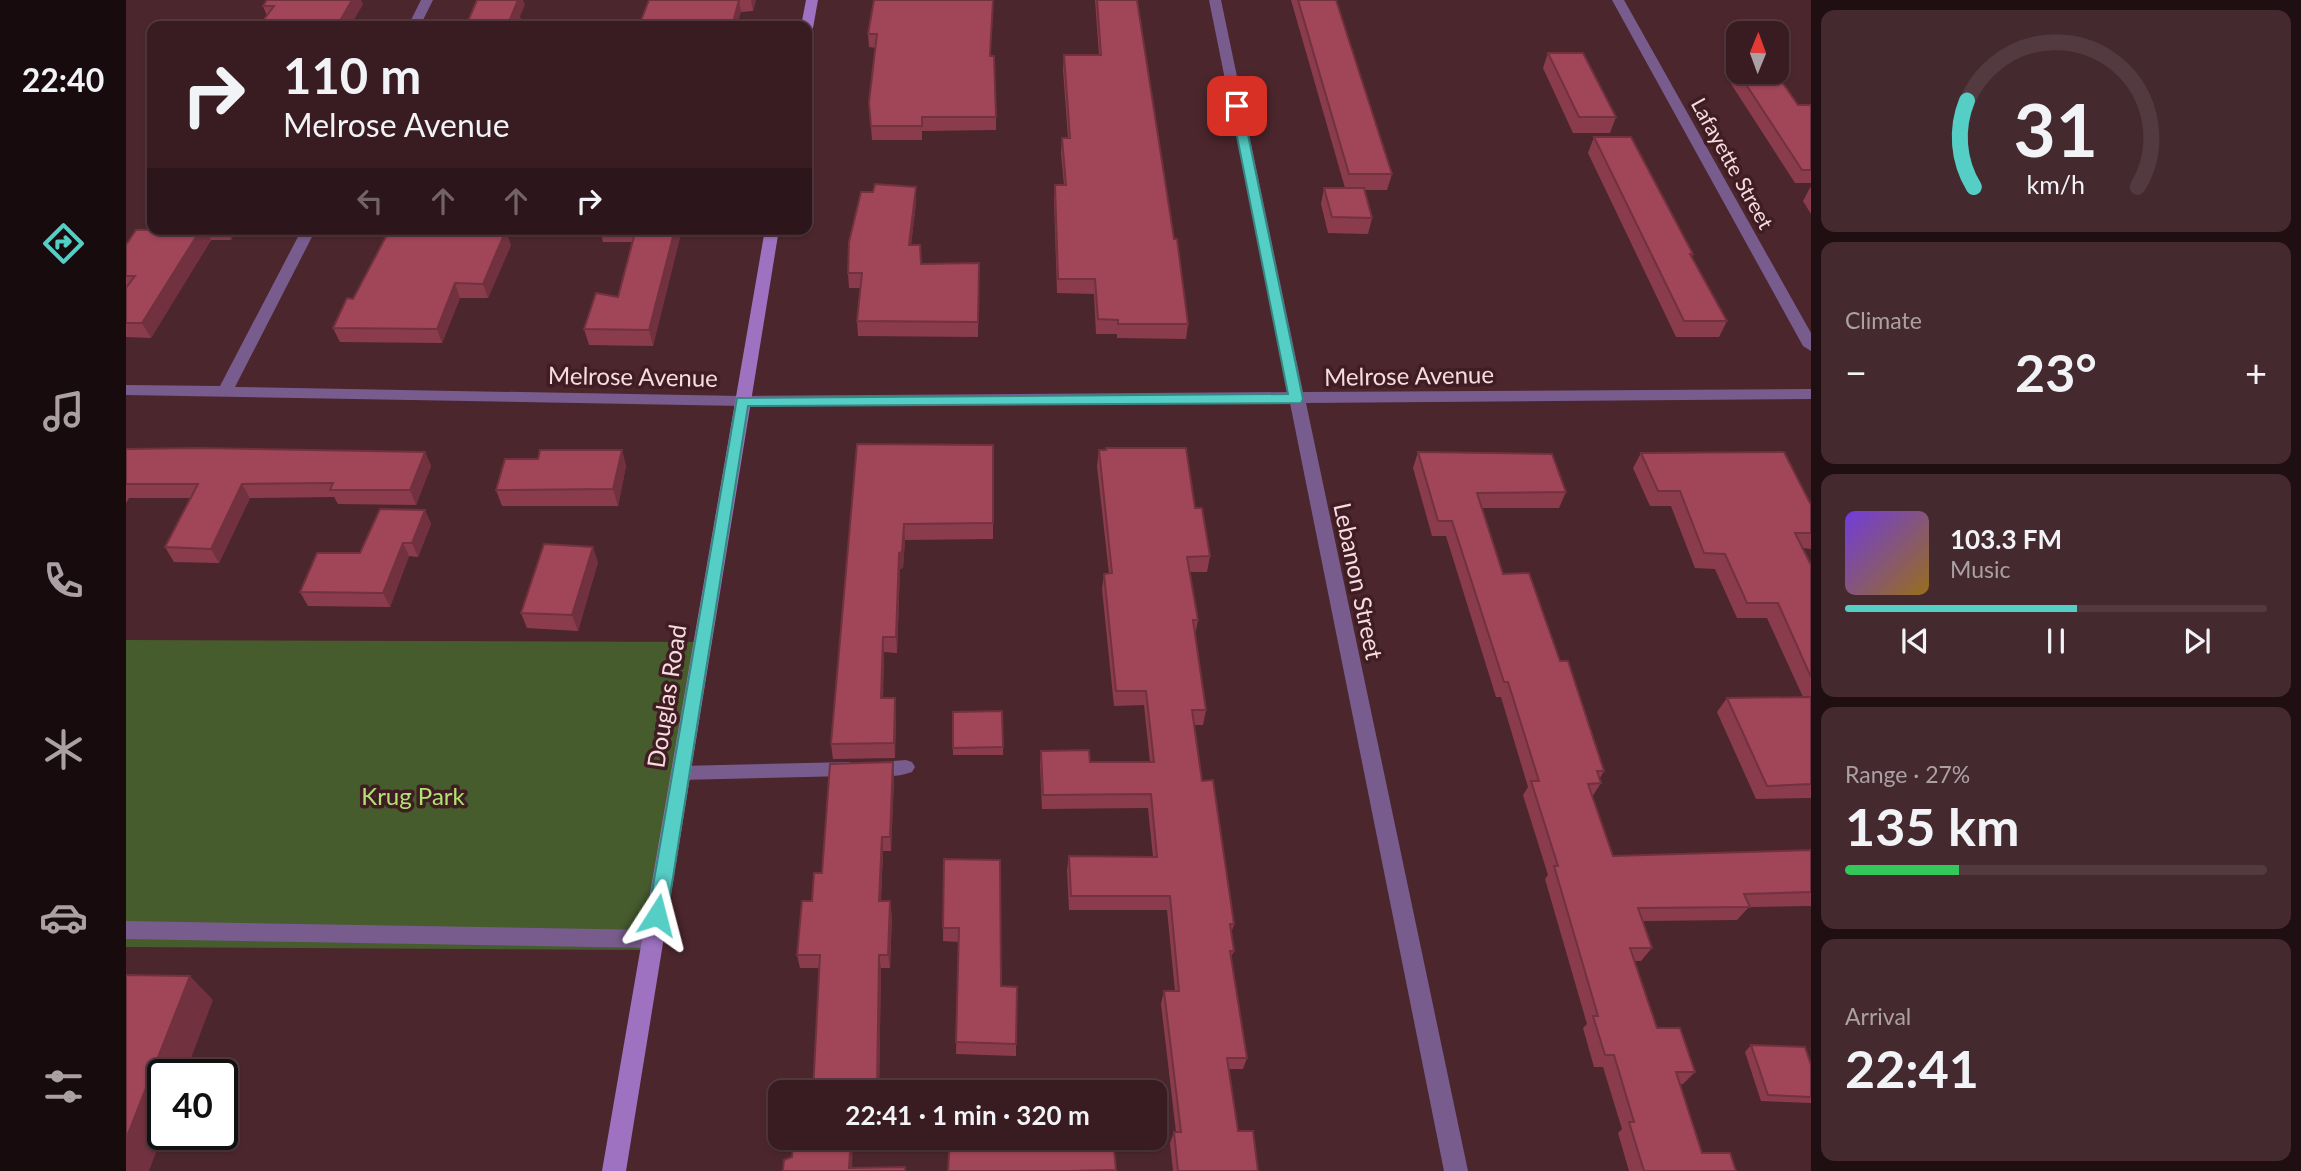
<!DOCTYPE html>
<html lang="en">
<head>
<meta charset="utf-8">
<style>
	body { margin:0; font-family:Lato,sans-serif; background:#44292f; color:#f1f3f6; height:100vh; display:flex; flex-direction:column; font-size:26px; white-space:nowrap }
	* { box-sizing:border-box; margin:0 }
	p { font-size:23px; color:#aba1a5 }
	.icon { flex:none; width:38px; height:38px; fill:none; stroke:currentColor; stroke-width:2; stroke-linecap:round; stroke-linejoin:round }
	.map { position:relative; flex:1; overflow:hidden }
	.sheet { display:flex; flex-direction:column; gap:10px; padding:10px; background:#1f0f13; width:490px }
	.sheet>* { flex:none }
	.banner { position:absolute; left:21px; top:21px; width:665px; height:214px; border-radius:14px; box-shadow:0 2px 5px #0004,0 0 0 2px #533a40; background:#391c22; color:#f1f3f6; overflow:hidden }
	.needle { width:46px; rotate:1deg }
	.tools { position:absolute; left:1600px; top:21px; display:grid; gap:14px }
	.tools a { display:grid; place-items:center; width:63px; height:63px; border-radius:14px; background:#391c22; box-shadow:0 2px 5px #0004,0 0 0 2px #533a40; font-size:35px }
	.speed { position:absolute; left:21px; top:1059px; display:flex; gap:14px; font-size:35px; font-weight:700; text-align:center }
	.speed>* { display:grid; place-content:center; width:91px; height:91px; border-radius:50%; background:#391c22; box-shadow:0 2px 5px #0004,0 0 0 2px #533a40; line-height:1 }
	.speed .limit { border:4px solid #111; border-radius:10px; background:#fff; color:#111 }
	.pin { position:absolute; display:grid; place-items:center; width:60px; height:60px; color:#fff; margin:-30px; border-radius:14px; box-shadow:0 4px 10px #0006 }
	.me { position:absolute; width:77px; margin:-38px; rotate:9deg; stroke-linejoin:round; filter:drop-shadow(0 0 5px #0008) }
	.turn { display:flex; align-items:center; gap:24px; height:147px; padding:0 21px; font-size:32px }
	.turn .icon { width:91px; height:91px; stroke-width:2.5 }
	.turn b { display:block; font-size:49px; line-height:60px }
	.lanes { display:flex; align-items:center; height:66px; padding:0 21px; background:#0003; justify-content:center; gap:35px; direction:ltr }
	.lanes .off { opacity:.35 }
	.big { font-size:52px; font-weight:700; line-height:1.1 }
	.sheet .card { flex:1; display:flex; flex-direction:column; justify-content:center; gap:10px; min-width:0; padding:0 24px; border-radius:14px; background:#44292f }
	.sheet .dial { align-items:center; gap:0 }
	.dial svg { height:182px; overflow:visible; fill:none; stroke:#533a40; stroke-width:7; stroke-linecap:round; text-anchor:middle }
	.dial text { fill:#f1f3f6; stroke:none }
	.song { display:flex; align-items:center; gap:21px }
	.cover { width:84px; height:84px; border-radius:10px; background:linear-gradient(135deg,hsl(260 70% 55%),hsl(40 70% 35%)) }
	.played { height:7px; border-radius:4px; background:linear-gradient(90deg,#55cec6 55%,#533a40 55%) }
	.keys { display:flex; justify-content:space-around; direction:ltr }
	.heat { display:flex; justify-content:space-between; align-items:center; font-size:38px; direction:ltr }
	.charge { height:10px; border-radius:5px; background:linear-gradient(90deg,#34c759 27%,#533a40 0) }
	.trip { position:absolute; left:642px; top:1080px; width:399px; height:70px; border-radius:14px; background:#391c22; box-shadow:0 2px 5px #0004,0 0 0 2px #533a40; font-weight:700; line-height:70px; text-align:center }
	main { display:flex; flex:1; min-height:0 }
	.tabs { display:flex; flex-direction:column; width:126px; justify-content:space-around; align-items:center; background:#170b0e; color:#aba1a5 }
	.tabs .icon { width:49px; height:49px }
	.tabs .on { color:#55cec6 }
	.tabs b { font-size:32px; color:#f1f3f6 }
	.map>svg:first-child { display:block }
	.green { fill:#475c2d }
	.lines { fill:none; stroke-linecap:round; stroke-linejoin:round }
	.lane { fill:#785c8e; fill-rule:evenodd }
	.street { fill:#785c8e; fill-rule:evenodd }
	.secondary { fill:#9e72c1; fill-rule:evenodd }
	.wall { fill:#8a3c4d }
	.shaded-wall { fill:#71313e }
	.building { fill:#a14659; stroke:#71313e; stroke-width:2 }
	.route { fill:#55cec6; stroke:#378681; stroke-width:2 }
	.labels { text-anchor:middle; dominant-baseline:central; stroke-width:7; stroke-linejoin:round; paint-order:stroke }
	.far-street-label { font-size:21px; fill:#f6dce0; stroke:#401c23 }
	.street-label { font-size:24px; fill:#f6dce0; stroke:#401c23 }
	.park-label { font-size:24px; fill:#b0e372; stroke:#401c23 }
</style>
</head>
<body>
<main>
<nav class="tabs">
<b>22:40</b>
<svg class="icon on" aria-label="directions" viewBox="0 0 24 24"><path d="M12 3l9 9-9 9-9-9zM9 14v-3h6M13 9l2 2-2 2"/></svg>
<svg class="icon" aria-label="music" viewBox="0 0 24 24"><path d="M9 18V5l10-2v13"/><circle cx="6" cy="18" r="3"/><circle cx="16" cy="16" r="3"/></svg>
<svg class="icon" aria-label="phone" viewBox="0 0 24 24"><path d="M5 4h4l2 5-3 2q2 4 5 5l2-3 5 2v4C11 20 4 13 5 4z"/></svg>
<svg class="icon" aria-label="climate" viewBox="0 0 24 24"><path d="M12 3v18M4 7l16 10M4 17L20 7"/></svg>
<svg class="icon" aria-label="car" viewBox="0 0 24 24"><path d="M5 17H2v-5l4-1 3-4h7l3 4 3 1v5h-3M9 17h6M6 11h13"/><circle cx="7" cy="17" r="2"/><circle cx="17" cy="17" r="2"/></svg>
<svg class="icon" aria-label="filters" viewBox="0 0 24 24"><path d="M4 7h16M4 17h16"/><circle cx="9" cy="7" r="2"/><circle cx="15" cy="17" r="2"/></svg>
</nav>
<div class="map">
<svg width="1685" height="1171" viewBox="0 0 1685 1171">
	<rect width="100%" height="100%" fill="#4c262d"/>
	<path class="green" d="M0 640 573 642 523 950 0 947Z"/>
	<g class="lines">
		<path class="lane" d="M780 760 786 762 789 767 786 772C773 777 753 778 740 773L737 768 740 763Z
			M723 762 729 764 732 769 729 774 723 776 554 780 548 778 545 773 548 768 554 766Z
			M0 921 527 930 534 933 537 939 534 945 527 948 0 939Z"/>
		<path class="street" d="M295 0H307L294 26H282Z
			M1083 0H1095L1177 392 1685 389V399L1180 403 1342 1171H1318L1164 403 616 406 0 395V385L94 386 176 229H190L109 387 616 396 1162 392Z
			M1486 0H1498L1685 333V351L1677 346Z"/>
		<path class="secondary" d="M680 0H692L687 28 681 32V26H675Z
			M639 229H653L500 1171H476Z"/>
	</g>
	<path class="wall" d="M523 0H630L627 11 615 12Z
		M748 0 865 56 870 117V130L796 131V140H746L743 102 750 48 743 47 742 34Z
		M969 0H1011L1062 324 1060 339 991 338V334H970L968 294 931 293 928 200 929 185H938L935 153 936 138H942L937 70 938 55H973Z
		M1165 0H1210L1266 174 1261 190H1238L1246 218 1242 234 1202 233 1195 204 1198 188H1219Z
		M237 4 224 26H133L141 16 137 6Z
		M1422 53 1490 117 1484 133H1447L1417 68Z
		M1604 60 1672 105H1685V183H1669L1598 73Z
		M1468 137 1567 254 1566 257 1601 321 1593 337H1550L1462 153Z
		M1685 186V214L1677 201Z
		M790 203 785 245 795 264 853 263 852 337 732 336 731 321 735 288H723L722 273Z
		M111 229 105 240H85L25 338 0 337V245L10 230Z
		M474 229H556L527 346 463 345 458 329 492 297 506 242H477Z
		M385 245 362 298H334L316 343 214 342 207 328 227 299Z
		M731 444 867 445V539L779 540 777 568 774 569 771 653 758 652 757 698 770 713 769 758 707 759 705 744Z
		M0 449 299 452 305 466 290 505 212 504 208 497 124 498 93 563 48 562 39 547 64 498H3L0 503Z
		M496 450 500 466 492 506H376L370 490 412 459Z
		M973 450 1069 508 1084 556 1081 572H1064L1072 620 1069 635 1080 710 1077 725H1068L1076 781 1108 924 1105 934 1108 951 1105 957 1121 1058 1117 1069H1103L1112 1131 1132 1171H1047L1044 1143 1048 1132H1050L1035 1004 1038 991H1049L1041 910H943L941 870 943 856 1027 857 1022 808 916 809 914 765 915 751 964 762H1024L1018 705 988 706 976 589 978 574 983 573 971 466Z
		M1292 452 1440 492 1433 508H1356L1377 574 1434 661 1478 771 1474 778 1475 783 1466 797 1487 856 1685 850V906L1623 907 1611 920 1517 921 1526 948 1515 961H1508L1531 1028 1569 1072 1557 1084H1554L1576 1153 1610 1171H1503L1492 1133 1496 1129 1477 1067H1468L1457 1028 1461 1024 1419 879 1422 875 1397 795 1402 787 1375 697H1370L1320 536H1306L1287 468Z
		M1515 453 1685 505V549L1677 548 1685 565V798L1630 799 1591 712 1601 698 1677 697 1641 618H1611L1589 569 1569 568 1545 506H1524L1507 468Z
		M299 510 305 524 292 557 283 556 264 607 182 606 174 592Z
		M472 562 452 631 401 628 395 613Z
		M827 712 877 747V755H827Z
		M767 762 768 777 765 851H757L755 901 766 915 764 968H755L753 1092H687L693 968H674L671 955 686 901Z
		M818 859 875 986 890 1044V1056L830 1054 833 942 817 941Z
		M1625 1045 1685 1065V1103L1635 1101 1619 1052Z"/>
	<path class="shaded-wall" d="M223 0H235L237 4 224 26H211Z
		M392 0H397L399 5 390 26 384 19Z
		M613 0 615 12 611 26H606Z
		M625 0H630L627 11Z
		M790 187V203L783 261V245Z
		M75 229H80L85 240 25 338 16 323Z
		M100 229H111L105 240Z
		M549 229H556L527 346 523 330Z
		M380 230 385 245 362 298 357 284Z
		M329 283 334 298 316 343 311 329Z
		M496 450 500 466 492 506 487 489Z
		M299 452 305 466 290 505 284 490Z
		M116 484 124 498 93 563 85 549Z
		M299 510 305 524 292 557 286 543Z
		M778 524 779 540 777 568 774 569 771 653 770 637 773 553Z
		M277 543 283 556 264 607 257 593Z
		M467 547 472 562 452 631 446 615Z
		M757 637 758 652 756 713 755 698Z
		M769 698 770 713 769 758 768 743Z
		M767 762 768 777 765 851 764 837Z
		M756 837 757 851 754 914 753 901Z
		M764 901 766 915 764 968 762 955Z
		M753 955 755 968 753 1092H752Z
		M64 976 87 1000 59 1074H37V1134L23 1171H0V1139Z
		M725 1138H727L726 1171 723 1168Z"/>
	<path class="building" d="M141 0H226L211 26H133L148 6H137Z
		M351 0H392L384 19H394L391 26H340Z
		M523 0H613L606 26H513Z
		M748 0H867L864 56H868L870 117H796V126H745L743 102 751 34H742Z
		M971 0H1011L1048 239H1051L1062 324H992V320L972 319 969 279H932L929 185H940L936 138H944L938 55H975Z
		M1172 0H1210L1266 174H1223Z
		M1422 53H1457L1490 117H1453Z
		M1604 60H1612V71Z
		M1612 72H1649L1672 105H1685V170H1676Z
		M1468 137H1505L1567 254H1564L1601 321H1558Z
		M749 184 790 187 783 245H794L795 264 853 263 852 322 731 321 736 273H722L723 242 735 192H747Z
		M1198 188H1238L1246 218 1206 217Z
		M75 229 16 323H0V288L9 276H0V245L10 230Z
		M264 229H339L380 230 357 284 329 283 311 329 207 328 221 298 227 299Z
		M510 229H549L523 330 458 329 470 293 492 297Z
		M731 444 867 445V523L778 524 776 552 773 553 770 637H757L755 698H769L768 743 705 744Z
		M73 448 299 452 284 490H204L207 483 116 484 85 549 39 547 72 484H0V449Z
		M980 448H1060L1069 508H1076L1084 556 1061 557 1072 620H1067L1080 710H1066L1076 781 1087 780 1108 924H1104L1108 951H1104L1121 1058H1101L1112 1131H1127L1132 1171H1052L1048 1132H1055L1038 991H1053L1044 896H945L943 856 1031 857 1025 794 917 795 915 751 963 750 964 762H1028L1020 691H990L978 574 986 573 973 450H980Z
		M414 450H496L487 489 370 490 379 459H412Z
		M1292 452 1426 454 1440 492 1351 493 1377 574 1403 573 1434 661H1442L1478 771H1471L1475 783 1462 784 1487 856 1685 850V892L1618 894 1624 907 1512 908 1526 948H1504L1531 1028H1554L1569 1072H1550L1576 1153H1604L1610 1171H1518L1503 1122H1508L1488 1055H1479L1467 1016H1472L1428 866H1432L1405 781H1413L1382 682H1378L1326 521H1312Z
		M1658 452 1685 505V533H1669L1685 565V677L1652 603H1621L1599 554 1578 553 1554 491H1532L1515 453Z
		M254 509 299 510 286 543H277L257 593 174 592 191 553H234Z
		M418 544 467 547 446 615 395 613Z
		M1685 697V784L1641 786 1601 698Z
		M876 711 877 747 827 748V712Z
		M767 762 764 837H756L753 901H764L762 955H753L751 1088H727V1092H687L694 955H671L676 901H686L688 873H696L704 764Z
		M818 859 874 860 875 986 891 987 890 1044 830 1042 833 928H817Z
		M0 975 64 976 0 1139Z
		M1625 1045 1679 1047 1685 1065V1097L1642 1095Z
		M668 1138H725L723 1168 779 1167V1171H657L658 1160 666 1157Z
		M824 1138H987L990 1170 943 1171H822Z"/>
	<path class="route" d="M1111 103 1116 106 1177 399 1175 403 622 406 541 915 538 921 531 924 524 921 522 915 611 398 1162 394 1105 106Z"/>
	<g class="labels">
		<g class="far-street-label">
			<text transform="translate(1607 163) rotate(61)">Lafayette Street</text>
		</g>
		<g class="street-label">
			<text transform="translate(1283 375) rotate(-1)">Melrose Avenue</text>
			<text transform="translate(507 376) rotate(1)">Melrose Avenue</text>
			<text transform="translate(1233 581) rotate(78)">Lebanon Street</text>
			<text transform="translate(540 696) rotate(-81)">Douglas Road</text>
		</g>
		<g class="park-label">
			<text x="287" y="795">Krug Park</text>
		</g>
	</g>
</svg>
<div class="tools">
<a><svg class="needle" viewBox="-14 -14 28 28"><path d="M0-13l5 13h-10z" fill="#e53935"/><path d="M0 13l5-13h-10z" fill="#aba1a5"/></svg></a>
</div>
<div class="speed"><div class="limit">40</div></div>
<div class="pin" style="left:1111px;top:106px;background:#d93025"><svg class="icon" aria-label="arrive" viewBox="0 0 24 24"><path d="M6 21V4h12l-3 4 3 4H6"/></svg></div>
<svg class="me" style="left:531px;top:915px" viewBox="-20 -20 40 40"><path d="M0-17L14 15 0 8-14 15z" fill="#55cec6" stroke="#fff" stroke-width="4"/></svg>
<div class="trip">22:41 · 1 min · 320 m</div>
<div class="banner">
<div class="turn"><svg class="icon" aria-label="right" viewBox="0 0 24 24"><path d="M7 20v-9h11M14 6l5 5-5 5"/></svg><div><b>110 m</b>Melrose Avenue</div></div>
<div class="lanes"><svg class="icon off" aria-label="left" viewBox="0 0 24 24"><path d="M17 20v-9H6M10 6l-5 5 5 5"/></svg><svg class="icon off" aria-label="ahead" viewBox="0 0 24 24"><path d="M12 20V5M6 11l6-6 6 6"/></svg><svg class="icon off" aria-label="ahead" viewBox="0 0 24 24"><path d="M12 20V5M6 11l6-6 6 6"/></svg><svg class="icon" aria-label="right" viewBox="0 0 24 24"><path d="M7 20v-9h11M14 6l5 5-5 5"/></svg></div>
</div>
</div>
<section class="sheet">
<div class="card dial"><svg viewBox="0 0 100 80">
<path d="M14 69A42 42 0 1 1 86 69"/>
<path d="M14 69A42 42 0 0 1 11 31" stroke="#55cec6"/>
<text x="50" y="56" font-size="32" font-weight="700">31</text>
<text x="50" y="72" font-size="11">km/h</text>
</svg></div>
<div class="card"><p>Climate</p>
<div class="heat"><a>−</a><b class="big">23°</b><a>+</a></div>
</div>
<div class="card">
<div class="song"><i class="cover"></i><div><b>103.3 FM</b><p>Music</p></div></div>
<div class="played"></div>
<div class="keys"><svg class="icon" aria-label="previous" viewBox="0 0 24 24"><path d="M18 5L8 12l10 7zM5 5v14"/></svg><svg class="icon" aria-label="pause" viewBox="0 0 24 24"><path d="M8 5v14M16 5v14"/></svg><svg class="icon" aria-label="next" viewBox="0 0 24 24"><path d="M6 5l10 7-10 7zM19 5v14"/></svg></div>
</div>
<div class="card"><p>Range · 27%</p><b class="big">135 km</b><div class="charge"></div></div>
<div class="card"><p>Arrival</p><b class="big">22:41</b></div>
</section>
</main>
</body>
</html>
